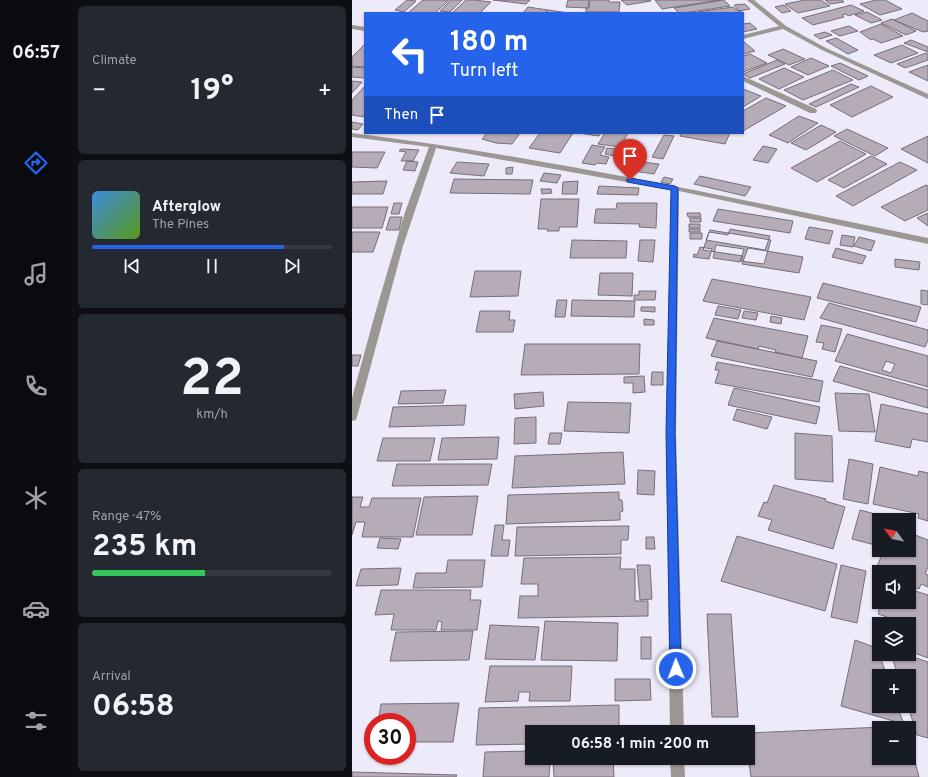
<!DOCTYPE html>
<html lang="en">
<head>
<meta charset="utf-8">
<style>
	body { margin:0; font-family:Overpass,sans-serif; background:#242831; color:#f1f3f6; height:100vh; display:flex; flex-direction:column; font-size:15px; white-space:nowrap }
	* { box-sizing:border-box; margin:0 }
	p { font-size:13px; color:#9ea1a6 }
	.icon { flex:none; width:22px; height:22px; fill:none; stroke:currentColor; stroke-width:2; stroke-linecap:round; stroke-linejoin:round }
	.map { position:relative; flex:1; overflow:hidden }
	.details { display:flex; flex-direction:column; gap:6px; padding:6px; background:#0d0f14; width:280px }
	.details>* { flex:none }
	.guide { position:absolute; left:12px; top:12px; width:380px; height:122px; border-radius:0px; box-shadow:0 1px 3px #0004; background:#2563eb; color:#fff; overflow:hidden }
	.needle { width:26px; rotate:302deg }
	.fabs { position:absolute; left:520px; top:513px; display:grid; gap:8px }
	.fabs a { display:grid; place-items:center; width:44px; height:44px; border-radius:0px; background:#171b24; box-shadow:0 1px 3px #0004; font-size:20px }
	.speed { position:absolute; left:12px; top:713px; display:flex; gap:8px; font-size:20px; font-weight:700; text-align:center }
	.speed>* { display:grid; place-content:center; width:52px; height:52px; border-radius:50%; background:#171b24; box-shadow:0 1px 3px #0004; line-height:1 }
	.speed .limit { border:6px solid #d22; background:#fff; color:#111 }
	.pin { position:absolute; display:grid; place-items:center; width:34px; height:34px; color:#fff; margin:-41px -17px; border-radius:50% 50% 50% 0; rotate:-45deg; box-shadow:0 0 4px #0007 }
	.pin .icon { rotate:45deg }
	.me { position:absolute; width:44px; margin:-22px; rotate:359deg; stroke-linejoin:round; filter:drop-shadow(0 0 3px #0008) }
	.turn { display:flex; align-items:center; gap:14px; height:84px; padding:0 20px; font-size:18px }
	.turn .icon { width:52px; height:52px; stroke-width:2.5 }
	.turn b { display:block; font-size:28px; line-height:34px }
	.then { display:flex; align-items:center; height:38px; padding:0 20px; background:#0003; gap:8px; font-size:15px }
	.big { font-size:30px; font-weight:700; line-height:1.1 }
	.details .card { flex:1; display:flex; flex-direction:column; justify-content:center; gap:6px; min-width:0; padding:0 14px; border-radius:6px; background:#242831 }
	.details .dial { align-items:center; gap:0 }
	.dial b { font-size:52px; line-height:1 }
	.song { display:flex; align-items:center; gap:12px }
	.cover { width:48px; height:48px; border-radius:6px; background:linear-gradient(135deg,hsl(210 70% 55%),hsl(90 70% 35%)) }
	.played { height:4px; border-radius:2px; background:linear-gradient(90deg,#2563eb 80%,#363941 80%) }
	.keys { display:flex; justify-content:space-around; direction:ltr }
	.heat { display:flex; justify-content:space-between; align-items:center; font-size:22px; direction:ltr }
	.charge { height:6px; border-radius:3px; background:linear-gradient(90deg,#34c759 47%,#363941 0) }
	.trip { position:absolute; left:173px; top:725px; width:230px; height:40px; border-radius:0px; background:#171b24; box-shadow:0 1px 3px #0004; font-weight:700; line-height:40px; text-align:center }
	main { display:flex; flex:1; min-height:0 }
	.tab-bar { display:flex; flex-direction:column; width:72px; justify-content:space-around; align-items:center; background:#090b0e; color:#9ea1a6 }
	.tab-bar .icon { width:28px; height:28px }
	.tab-bar .on { color:#2563eb }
	.tab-bar b { font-size:18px; color:#f1f3f6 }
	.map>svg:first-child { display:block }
	.building { fill:#b6acb8; stroke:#776e79; fill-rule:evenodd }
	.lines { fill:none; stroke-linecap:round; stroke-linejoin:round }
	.minor { fill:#9c9792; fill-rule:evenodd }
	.route { fill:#2563eb; stroke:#184099 }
</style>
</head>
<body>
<main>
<nav class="tab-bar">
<b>06:57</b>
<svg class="icon on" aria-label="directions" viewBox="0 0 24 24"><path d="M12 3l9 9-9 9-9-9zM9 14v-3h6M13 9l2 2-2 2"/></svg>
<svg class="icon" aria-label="music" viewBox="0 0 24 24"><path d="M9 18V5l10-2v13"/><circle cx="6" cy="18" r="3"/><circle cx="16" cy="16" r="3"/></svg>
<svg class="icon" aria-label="phone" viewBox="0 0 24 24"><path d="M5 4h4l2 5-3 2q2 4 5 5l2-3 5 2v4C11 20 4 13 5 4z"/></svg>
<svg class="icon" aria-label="climate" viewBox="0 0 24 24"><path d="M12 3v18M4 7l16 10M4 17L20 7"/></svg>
<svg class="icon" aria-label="car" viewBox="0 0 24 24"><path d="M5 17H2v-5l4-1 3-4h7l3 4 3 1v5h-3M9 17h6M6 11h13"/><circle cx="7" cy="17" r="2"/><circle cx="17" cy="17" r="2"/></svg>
<svg class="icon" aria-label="filters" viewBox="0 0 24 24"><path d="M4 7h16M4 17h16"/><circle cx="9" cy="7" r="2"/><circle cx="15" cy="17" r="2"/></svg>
</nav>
<section class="details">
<div class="card"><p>Climate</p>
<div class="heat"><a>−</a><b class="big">19°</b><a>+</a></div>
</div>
<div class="card">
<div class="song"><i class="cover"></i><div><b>Afterglow</b><p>The Pines</p></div></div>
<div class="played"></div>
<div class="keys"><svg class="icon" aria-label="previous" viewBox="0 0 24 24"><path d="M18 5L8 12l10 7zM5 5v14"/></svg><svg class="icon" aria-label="pause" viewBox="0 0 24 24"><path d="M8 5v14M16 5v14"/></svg><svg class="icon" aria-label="next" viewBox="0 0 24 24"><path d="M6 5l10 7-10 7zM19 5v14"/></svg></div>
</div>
<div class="card dial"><b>22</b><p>km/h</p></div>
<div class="card"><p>Range · 47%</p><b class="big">235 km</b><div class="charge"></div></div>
<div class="card"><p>Arrival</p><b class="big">06:58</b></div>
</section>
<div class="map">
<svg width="576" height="777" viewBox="0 0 576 777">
	<rect width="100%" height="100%" fill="#edebfa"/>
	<path class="building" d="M55 0 64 1 52 12 43 10Z
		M71 0H97L83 13H56Z
		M99 0H110L98 12 88 11Z
		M114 0H122L139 2 128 13H100Z
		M141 0H178L174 4Z
		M216 0H237L236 8 214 7Z
		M238 0H257V2H268L267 12H234V8H237Z
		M269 0H298L299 1 275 5Z
		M303 0H368L310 9Z
		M372 0 378 6 332 13H327L322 8Z
		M453 0H469L478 6 446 13 433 4Z
		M473 0H490L492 2 478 4Z
		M524 0H533L550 9 528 15 508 4Z
		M393 4 398 9 387 11 382 5Z
		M432 5 439 11 430 13 423 7Z
		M499 5 512 11 496 16 494 14 490 15 492 17 461 25 450 18Z
		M176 7 196 10 193 13H171Z
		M381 7 386 11H389L391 13H348L346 12Z
		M196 10 217 13H194Z
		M515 12 530 20 519 23 503 15Z
		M560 13 576 21V31L571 32 542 20Z
		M540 19 564 31 554 35 529 23Z
		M398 23 405 29 391 32V24Z
		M529 24 551 36 529 43 521 39 519 40 508 32Z
		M497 26 506 31 488 36 479 31Z
		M473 32 480 35 468 39 462 35Z
		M484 38 506 50 496 54 474 41Z
		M559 40 576 47V52L552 43Z
		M391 42H392L403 51 391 54Z
		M13 44V67L0 66V57Z
		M550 45 566 53 539 63 522 55Z
		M431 49 453 59 437 65 416 55Z
		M574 53 576 54V60L553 68 545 64Z
		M398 54 415 63 391 72V56Z
		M459 58 477 66 456 75 439 67Z
		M425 60 433 64 398 78 391 74Z
		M488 63 516 76 507 80 479 66Z
		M576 65V81L557 72Z
		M0 67 13 68V78L0 77Z
		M432 68 452 77 427 89 407 79Z
		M481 70 501 80 451 100 432 90Z
		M0 81 10 82 0 93Z
		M499 84 507 87 464 107 457 104Z
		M13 86V117L0 115V100Z
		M519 86 541 97 500 117 478 105Z
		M391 89 409 96 391 107Z
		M414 98 434 106 391 131V111Z
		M447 116 466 123 436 143 417 135Z
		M0 122 11 124 6 130 0 129Z
		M469 125 484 132 454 150 439 143Z
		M495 129 536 148 523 156 482 136Z
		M135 133H168L160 144 144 143 130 139Z
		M188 133H221L208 153 177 148Z
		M227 133H249L247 136Z
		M253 133H276L268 147 246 144Z
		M330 133H378L373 144 328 136Z
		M312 135 322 136 311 159 300 157Z
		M576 136V163L549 149Z
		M488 141 514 154 465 182 439 168Z
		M240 145 253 147 248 155 257 157 254 164 245 163 243 165 230 163Z
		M411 146 425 149 416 163 401 160Z
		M255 148 265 149 262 156 253 154Z
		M49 149 67 150 61 161H49L54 152 47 151Z
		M0 152H33L25 168 0 167Z
		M519 156 535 164 492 188 476 180Z
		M273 160 307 164 302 174 268 169Z
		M55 161 66 162 63 171 51 170Z
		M105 162 137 164 132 176 98 173Z
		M548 162 565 170 501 206 484 196Z
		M161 167 160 174H154V168Z
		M192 173 209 175 205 183 188 181Z
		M348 176 399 187 393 196 342 184Z
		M312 177 321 179 318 184 309 182Z
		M102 179 181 180 178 194 98 193Z
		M35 181 31 194H0V182Z
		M226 181 225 194H210L211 182Z
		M574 185 576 186V210L553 221 529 207Z
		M247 186 287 188 286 195 245 194Z
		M189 189H199L200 193 190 194Z
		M189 199H227L225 227H207V231H195L196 229H186Z
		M42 203H50L47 214H39Z
		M265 203H305L304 228 287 227 288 224 242 223 244 209H264Z
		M0 207H36L30 228H0Z
		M366 209 441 221 438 233 361 221Z
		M335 213H348L349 217H336Z
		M576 213V226L565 218Z
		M38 217H50L47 230H34Z
		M338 218H349V222H338Z
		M337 224H348V228H337Z
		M457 227 481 231 477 244 453 239Z
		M337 229H348V232H337Z
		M378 229 418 236 413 250 354 240 357 232 376 235Z
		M358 230 419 240 412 264 389 261 391 256 351 250Z
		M0 232H28L21 252H0Z
		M338 233H350V239H338Z
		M490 235 503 237 501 247 488 245Z
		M507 237 523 241 519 251 502 246Z
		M220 240 275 241 274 258H218Z
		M288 240H303L301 262 286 261Z
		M364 245 392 249 388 262 361 258Z
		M348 247 360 249 357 259 341 257 342 254 345 255Z
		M396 248 451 257 447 273 390 264Z
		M484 248 514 256 510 264 480 257Z
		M543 259 568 262 567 270 543 267Z
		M123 271H169L166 296 118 297Z
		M248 273H281L280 296 246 295Z
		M360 279 459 297 452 320 351 301Z
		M471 283 569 307 564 322 465 298Z
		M569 290 576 291V305L569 304Z
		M287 291H304L303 300H282V295H287Z
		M205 300H215L213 317H203Z
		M220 300 283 301 282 317 219 316Z
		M477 303 576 330V340L573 347 468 318Z
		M366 306 389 310 386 319 363 315Z
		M289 307H303V312L289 311Z
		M128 311H158L157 320H163L161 332H124Z
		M392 311 406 313 404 320 390 318Z
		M419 316 430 318 429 324 418 322Z
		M362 318 456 336 450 358 423 352 424 350 407 346 406 349 354 338Z
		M292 319 302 320V325H292Z
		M469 325 490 329 483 352 470 349 472 343 464 342Z
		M495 334 576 356V387L483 361ZM534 361 543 364 539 373 530 370Z
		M365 341 465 361 460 377 359 356Z
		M173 344H288L287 374 169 375Z
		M0 355H9L6 366H0Z
		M365 362 471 381 467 402 363 383 367 370H363Z
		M488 366 576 390V408L481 381Z
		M300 372H311V385H299Z
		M292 376 293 392 281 393V383H272V377Z
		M382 388 468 407 464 424 376 405Z
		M94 390 91 403 46 404 49 391Z
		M191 392 192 406 163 409 162 394Z
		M483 393 517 394 523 432 487 431Z
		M216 402 279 403 277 433 212 431Z
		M529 404 576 414V442L560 439 558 448 523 441Z
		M114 405 112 425 37 427 41 407Z
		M385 409 420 417 415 429 381 420Z
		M184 417V443L162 444 163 418Z
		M198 433H210L208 444H196Z
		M443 433 480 436 481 482 443 479Z
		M147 437 145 459 86 460 90 438Z
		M31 438H83L78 461H25Z
		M271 452 273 484 160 488 163 456Z
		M497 459 521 464 516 504 491 499Z
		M45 464H140L136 485 40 486Z
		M528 467 566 476 567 471 576 473V521L566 518 567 514 521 504Z
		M286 470 303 471 302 495 285 494Z
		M422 485 474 499 473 501 493 507 481 549 416 530 420 520 406 516 412 502 415 503Z
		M267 492V500H270L271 511 268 512V520L154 524 156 495Z
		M126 496 120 535H64L72 497Z
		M0 497H11L8 507H17L20 498H69L61 537H10L13 522H4L0 535Z
		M508 510 535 517V520H527V536L525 535 523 545 500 539Z
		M143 525H152L150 540H158L156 556H139Z
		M277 526 276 540H269V554L163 556 165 527Z
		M558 533 576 540V567L573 574 576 575V587L569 584 567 589 557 585V572L527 573 523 571 532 550H557Z
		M385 536 485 564 473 611 369 581Z
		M294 537H302L303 549H294Z
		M28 538 49 539 46 549 25 548Z
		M269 557 268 569H283V601H296V616L166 618 168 596H186V584H169L172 558Z
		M96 560H133L130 587 61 588 64 573H94Z
		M285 565H298L300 599 288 600Z
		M489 565 514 571 505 623 479 617Z
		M49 568 46 585 4 586 9 569Z
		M557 589 576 595V658L557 651V624H533L535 617 526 614 529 602H557Z
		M29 590H119L118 600H129L125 630H89L90 622 86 621 84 630H39L42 614 23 615Z
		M355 614H379L386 717H360Z
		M193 621 266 623 265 661 189 660Z
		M138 625 187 627 183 660 133 659Z
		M121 631 117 660 38 661 44 632Z
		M289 637H299V659H289Z
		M503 640 525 648 535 676H527V706H545L552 724 489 706Z
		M539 654H552L576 662V738L565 735 556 706H557V676H546Z
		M138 666H220L218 701H177L178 692H167L166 701 133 702Z
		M263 679H298L299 700 263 701Z
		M107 703 101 742H55V722H26L29 704Z
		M267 705V732H180V744L124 745 127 708Z
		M554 726V728H527V758H557V738L567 777H399L396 754V733Z
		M180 751V758H198L197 777H131L133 752Z
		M201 758H261L262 777H202Z
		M0 772 105 775 104 777H0Z"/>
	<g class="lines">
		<path class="minor" d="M395 0H402L434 26 474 48 576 94V99L470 50 431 29 391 39V35L427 26Z
			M0 25 13 27V31L0 29Z
			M391 76 464 109 465 111 464 113H458L391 81Z
			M0 133C194 157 385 199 576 238V244L327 191 324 433 332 732H318L314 433 319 190 84 148 51 246 5 417 4 420 0 421V398L23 314 53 212 77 147 0 137Z
			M318 758H332L333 777H319Z"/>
	</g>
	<path class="route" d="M278 178 323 186 326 188 323 433 329 669 328 673 324 674 319 673 318 669 314 433 319 190 275 182 274 180Z"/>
</svg>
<div class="fabs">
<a><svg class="needle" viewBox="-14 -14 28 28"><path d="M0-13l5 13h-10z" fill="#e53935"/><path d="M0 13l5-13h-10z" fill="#9ea1a6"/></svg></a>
<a><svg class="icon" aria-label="sound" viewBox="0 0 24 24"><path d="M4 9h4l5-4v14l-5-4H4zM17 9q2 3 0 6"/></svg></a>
<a><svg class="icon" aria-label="layers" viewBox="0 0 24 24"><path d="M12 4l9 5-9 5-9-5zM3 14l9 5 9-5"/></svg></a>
<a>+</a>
<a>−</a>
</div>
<div class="speed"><div class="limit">30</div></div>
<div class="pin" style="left:278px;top:180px;background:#d93025"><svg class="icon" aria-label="arrive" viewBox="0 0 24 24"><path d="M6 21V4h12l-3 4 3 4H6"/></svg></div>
<svg class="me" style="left:324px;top:669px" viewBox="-20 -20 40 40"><circle r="17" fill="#2563eb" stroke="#fff" stroke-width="3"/><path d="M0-11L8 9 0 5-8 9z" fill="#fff"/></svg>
<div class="trip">06:58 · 1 min · 200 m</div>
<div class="guide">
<div class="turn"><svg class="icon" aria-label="left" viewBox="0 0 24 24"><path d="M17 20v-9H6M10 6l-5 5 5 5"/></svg><div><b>180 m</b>Turn left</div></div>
<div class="then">Then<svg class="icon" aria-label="arrive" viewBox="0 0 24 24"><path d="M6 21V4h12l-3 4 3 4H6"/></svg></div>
</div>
</div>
</main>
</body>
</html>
